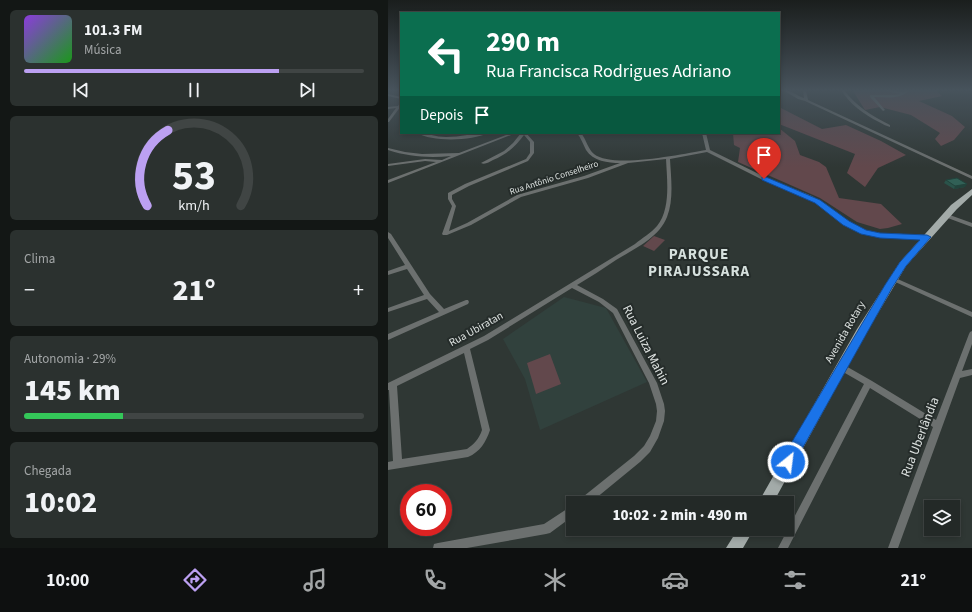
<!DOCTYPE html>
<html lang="pt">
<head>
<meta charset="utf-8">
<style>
	body { margin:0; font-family:"Source Sans 3",sans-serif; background:#2b312f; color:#f1f3f6; height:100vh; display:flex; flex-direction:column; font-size:15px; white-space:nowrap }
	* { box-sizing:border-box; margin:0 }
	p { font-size:13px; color:#a3a6a7 }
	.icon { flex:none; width:22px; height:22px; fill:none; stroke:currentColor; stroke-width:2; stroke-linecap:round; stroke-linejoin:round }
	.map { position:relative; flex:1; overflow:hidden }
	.side { display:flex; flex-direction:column; gap:10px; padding:10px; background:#131715; width:388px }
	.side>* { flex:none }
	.top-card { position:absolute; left:12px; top:12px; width:380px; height:122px; border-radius:0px; box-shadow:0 2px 6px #0003,0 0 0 1px #404544; background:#0b6e4f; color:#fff; overflow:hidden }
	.buttons { position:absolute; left:536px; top:500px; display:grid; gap:8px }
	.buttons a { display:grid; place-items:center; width:36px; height:36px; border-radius:0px; background:#232927; box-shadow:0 2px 6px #0003,0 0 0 1px #404544; font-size:20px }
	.speed { position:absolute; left:12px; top:484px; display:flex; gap:8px; font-size:20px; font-weight:700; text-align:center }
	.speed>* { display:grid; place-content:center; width:52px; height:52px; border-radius:50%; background:#232927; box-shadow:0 2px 6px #0003,0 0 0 1px #404544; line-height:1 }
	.speed .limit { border:6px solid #d22; background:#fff; color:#111 }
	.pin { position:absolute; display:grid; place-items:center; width:34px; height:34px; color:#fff; margin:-41px -17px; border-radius:50% 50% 50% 0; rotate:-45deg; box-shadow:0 0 4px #0007 }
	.pin .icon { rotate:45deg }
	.me { position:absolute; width:44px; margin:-22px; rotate:29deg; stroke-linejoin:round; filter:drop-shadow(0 0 3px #0008) }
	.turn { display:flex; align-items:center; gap:14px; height:84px; padding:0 20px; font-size:18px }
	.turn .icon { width:52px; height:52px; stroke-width:2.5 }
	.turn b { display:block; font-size:28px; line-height:34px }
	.then { display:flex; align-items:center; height:38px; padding:0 20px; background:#0003; gap:8px; font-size:15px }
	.big { font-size:30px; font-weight:800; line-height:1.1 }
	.side .widget { flex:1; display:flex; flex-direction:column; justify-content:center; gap:6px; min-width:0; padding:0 14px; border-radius:6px; background:#2b312f }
	.side .dial { align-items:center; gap:0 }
	.dial svg { height:104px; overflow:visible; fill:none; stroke:#404544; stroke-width:7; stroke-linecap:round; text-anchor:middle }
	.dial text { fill:#f1f3f6; stroke:none }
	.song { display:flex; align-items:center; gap:12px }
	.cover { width:48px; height:48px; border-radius:6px; background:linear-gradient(135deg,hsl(270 70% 55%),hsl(120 70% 35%)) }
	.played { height:4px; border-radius:2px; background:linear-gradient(90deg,#bca0f2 75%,#404544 75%) }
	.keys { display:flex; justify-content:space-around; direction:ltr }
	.heat { display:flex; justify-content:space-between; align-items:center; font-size:22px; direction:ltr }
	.charge { height:6px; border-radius:3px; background:linear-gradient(90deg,#34c759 29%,#404544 0) }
	.trip { position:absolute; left:178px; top:496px; width:228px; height:40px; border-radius:0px; background:#232927; box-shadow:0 2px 6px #0003,0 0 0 1px #404544; font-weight:800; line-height:40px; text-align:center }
	.tab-bar { display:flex; height:64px; justify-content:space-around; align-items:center; background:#0e1010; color:#a3a6a7 }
	.tab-bar .icon { width:28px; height:28px }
	.tab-bar .active { color:#bca0f2 }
	.tab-bar b { font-size:18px; color:#f1f3f6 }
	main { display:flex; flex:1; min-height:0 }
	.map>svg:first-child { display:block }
	.built { fill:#31413d }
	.green { fill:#62484c }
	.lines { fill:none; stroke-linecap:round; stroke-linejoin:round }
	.street { fill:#6c706f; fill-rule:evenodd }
	.primary { fill:#a3aba9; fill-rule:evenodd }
	.wall { fill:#2a534a }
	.shaded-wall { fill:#22433c }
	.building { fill:#316056; stroke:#22433c }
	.route { fill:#1a73e8; stroke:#114b97 }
	.labels { text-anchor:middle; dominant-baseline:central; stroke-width:4; stroke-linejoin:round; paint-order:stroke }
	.far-street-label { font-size:9px; fill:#dde2e0; stroke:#252c2a }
	.street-label { font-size:11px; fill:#dde2e0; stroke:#252c2a }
	.near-street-label { font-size:13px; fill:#dde2e0; stroke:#252c2a }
	.district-label { font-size:15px; font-weight:bold; letter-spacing:1px; fill:#d6e0dd; stroke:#252c2a }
</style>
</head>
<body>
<main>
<section class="side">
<div class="widget">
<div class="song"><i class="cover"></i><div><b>101.3 FM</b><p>Música</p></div></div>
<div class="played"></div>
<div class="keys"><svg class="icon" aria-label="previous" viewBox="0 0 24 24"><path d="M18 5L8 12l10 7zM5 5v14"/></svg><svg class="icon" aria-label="pause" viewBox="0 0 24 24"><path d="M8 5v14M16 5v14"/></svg><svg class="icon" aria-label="next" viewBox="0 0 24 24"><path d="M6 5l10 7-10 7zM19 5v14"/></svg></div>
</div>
<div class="widget dial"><svg viewBox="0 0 100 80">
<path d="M14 69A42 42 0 1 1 86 69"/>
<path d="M14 69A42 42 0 0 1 30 11" stroke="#bca0f2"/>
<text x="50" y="56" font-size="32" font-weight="700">53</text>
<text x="50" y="72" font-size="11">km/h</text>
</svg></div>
<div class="widget"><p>Clima</p>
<div class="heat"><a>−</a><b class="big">21°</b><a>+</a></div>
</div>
<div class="widget"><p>Autonomia · 29%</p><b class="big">145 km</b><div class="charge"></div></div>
<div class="widget"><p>Chegada</p><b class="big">10:02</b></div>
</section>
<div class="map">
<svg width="584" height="548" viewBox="0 0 584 548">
	<rect width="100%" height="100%" fill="#2f3734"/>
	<path class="built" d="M176 297 218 308 259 382 152 430 137 379 115 339Z"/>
	<path class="green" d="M476 90H548L554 96 531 101 564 116 577 127 566 140 553 146 547 139 552 133 523 115 492 107 477 110 465 91Z
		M391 107 434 129 458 125 493 141 518 155 490 168 477 187 459 173 467 154 391 124Z
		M391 128 407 141 412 155 431 162 438 167 451 198 493 204 514 224 500 228 492 229 469 222 432 198 350 162 352 148 346 145 345 133H391Z
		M266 236 277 240 266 251 255 246Z
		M162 354 173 384 148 394 139 363Z"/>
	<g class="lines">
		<path class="street" d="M395 90C403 90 409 96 416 98L415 90H418L420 100 584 176V179L417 101 410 99Z
			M453 90H456C468 106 484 116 502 125V127C498 126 495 124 491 122 475 114 462 104 453 90Z
			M493 90H500L515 92 517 91 516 90H519L521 91C510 100 498 97 486 97L497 110 495 111 482 97V95H506L513 94Z
			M0 94 13 97V99L0 96Z
			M12 103H13V106L1 122H0V119L8 108 0 109V107L10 106Z
			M29 133C39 133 48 137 58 137 72 137 86 133 100 133 84 141 44 142 29 133Z
			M123 133H128L0 183V180L48 162 37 161 0 166V164L37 159 54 160 63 156C42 158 21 157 0 150V148L17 152 34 154 71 153Z
			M133 133H138L146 142V153L140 161 81 186 64 195V199L68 206 61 231 79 223 129 195 196 176 232 163C220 163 205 161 198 150 195 144 193 138 189 133H193C198 139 200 149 206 154 225 169 294 154 318 150L314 133H318L322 150 381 179 424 196 439 205 460 222 478 231 492 233 539 235 542 237 539 239 492 237 474 233 456 224 435 207 420 198 377 181 319 152 282 159C283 178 286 199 279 217 271 238 246 249 228 260 215 269 202 277 189 285L215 299 229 309 269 383 276 404 277 411 276 421 270 438 262 452 252 462 202 503H189L191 500 246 456 256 446 262 436 268 421 269 411 268 404 261 383 225 313 211 302 184 288 100 340 82 349 102 430C98 442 92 452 80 457L0 470V462L5 461 1 390H0V383L96 336 247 244C254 238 263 233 269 226 283 209 279 180 278 159L240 163 200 178 133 197 83 225 59 235H55L54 234 64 206 60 199V193L77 184 138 159 142 153V142L136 135C128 146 118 155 105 160 101 162 97 165 93 163L116 151 125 143ZM76 353 94 430C91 439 86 444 79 449L14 459 9 386Z
			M559 214 584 223V227L557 217 556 216Z
			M0 232 3 234 42 294 56 309 78 300H80L81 302 80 304 0 340V334L51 312 39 299 0 312V308L36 295 19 269 0 275V271L17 265 0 238Z
			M505 277 584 312V317L503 280 502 279Z
			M584 331V344L574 371 584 369V375L572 378 510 548H500L545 427 482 388 400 548H390L476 384 450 369 449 367 450 365 453 364 456 365 484 381 548 420 581 334 582 332Z
			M185 505V516L162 533 158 534 79 548H45L46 544 50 543 156 524Z"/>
		<path class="primary" d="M584 189V195L569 209 518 266 477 335 385 503H370L469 329 512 262 563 205Z
			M350 529H366L355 548H338Z"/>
	</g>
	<path class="wall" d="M558 180 577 187 566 189 556 183Z"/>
	<path class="shaded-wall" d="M579 184 577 187 566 189 567 186Z"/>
	<path class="building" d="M569 178 579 184 567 186 558 180Z"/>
	<linearGradient id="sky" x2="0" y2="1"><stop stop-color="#1a1e1d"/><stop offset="0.54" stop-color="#47535c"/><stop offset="1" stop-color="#47535c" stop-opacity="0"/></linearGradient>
	<rect width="584" height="167" fill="url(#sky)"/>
	<path class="route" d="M374 177H378L432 200 461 221 478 230 492 233 539 235 543 237 518 266 504 288 404 467 400 469 395 467 393 462 395 457 497 285 512 262 532 240 492 238 473 234 455 225 427 203 374 180Z"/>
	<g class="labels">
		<g class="far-street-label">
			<text transform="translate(166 178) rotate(-18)">Rua Antônio Conselheiro</text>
		</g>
		<g class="street-label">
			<text transform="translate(88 329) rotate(-29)">Rua Ubiratan</text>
			<text transform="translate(457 332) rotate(-60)">Avenida Rotary</text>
		</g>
		<g class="near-street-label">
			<text transform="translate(258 345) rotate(63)">Rua Luiza Mahin</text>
			<text transform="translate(532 437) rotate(-69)">Rua Uberlândia</text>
		</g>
		<g class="district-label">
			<text x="311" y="254">PARQUE<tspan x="311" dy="17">PIRAJUSSARA</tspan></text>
		</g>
	</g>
</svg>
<div class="buttons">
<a><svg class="icon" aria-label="layers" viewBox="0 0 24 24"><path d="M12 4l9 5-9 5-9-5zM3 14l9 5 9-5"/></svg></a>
</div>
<div class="speed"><div class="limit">60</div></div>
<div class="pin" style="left:376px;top:179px;background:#d93025"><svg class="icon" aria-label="arrive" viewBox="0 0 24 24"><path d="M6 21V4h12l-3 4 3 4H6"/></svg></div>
<svg class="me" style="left:400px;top:462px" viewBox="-20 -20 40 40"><circle r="17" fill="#1a73e8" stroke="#fff" stroke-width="3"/><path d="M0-11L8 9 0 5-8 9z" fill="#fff"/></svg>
<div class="trip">10:02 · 2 min · 490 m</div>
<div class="top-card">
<div class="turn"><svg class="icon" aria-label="left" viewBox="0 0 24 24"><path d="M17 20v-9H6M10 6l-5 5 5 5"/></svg><div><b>290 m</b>Rua Francisca Rodrigues Adriano</div></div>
<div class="then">Depois<svg class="icon" aria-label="arrive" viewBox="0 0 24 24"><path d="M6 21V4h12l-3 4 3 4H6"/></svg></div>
</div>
</div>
</main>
<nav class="tab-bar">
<b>10:00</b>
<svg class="icon active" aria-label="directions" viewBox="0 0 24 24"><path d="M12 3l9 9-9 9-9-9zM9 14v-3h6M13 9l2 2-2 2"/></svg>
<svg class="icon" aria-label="music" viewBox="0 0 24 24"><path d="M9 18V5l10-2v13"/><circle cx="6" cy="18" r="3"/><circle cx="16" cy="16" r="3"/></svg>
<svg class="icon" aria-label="phone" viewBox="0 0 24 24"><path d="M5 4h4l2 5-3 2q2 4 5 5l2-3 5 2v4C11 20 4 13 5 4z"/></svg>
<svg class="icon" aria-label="climate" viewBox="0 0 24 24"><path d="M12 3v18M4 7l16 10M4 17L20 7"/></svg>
<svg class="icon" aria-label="car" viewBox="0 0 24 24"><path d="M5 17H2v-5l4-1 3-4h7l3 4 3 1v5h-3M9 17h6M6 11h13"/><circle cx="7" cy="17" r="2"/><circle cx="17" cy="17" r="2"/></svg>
<svg class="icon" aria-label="filters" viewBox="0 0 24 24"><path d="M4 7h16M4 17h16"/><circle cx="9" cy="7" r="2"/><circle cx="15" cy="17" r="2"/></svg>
<b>21°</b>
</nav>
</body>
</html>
